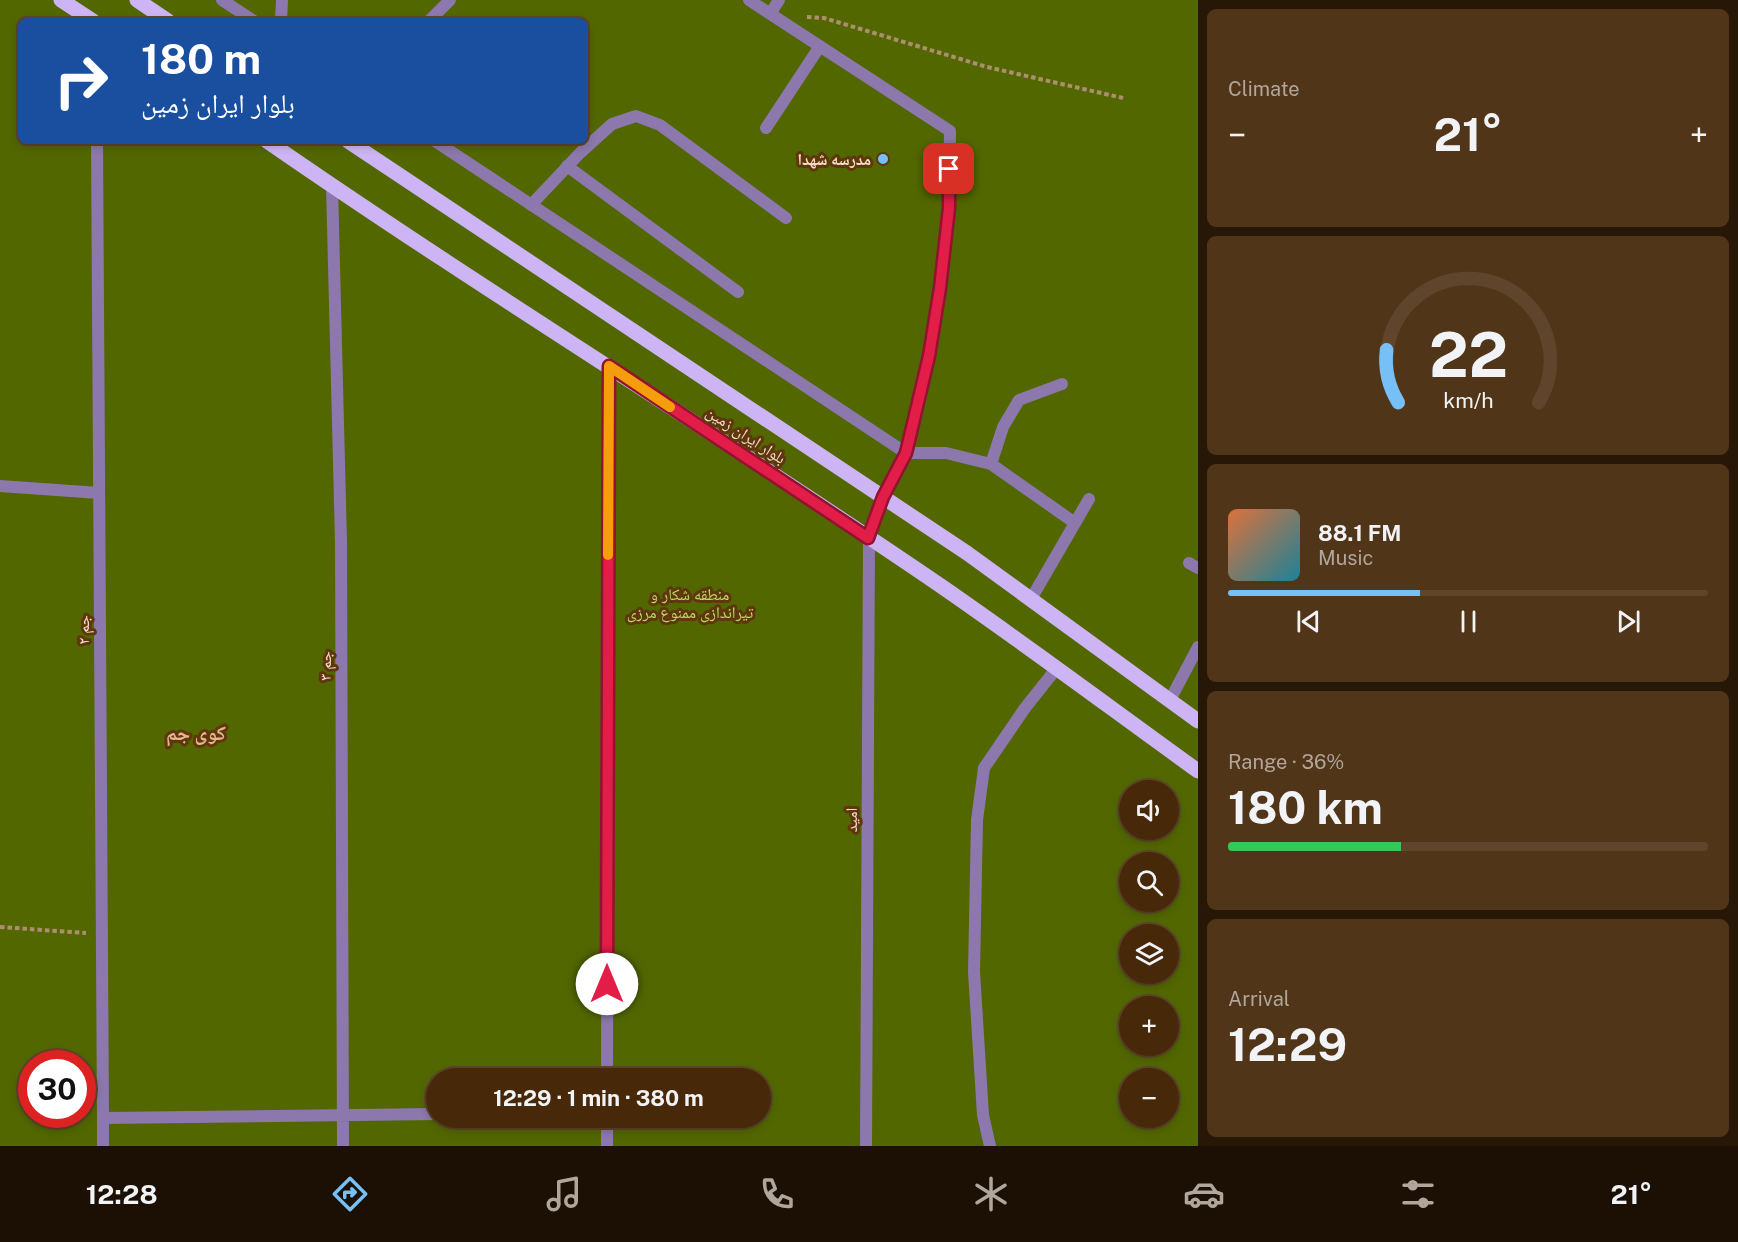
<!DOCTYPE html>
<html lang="en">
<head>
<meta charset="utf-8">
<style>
	body { margin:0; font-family:"Public Sans","Noto Naskh Arabic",sans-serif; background:#513518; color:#f1f3f6; height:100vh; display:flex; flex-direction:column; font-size:22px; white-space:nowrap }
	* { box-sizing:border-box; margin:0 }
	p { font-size:20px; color:#b0a69c }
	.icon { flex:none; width:33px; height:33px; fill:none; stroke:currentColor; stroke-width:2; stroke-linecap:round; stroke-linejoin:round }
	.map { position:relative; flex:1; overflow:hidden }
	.drawer { display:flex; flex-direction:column; gap:9px; padding:9px; background:#271706; width:540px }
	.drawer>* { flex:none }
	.guide { position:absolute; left:18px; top:18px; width:570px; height:126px; border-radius:9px; box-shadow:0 3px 9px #0003,0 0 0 2px #5f452b; background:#1a4fa0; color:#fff; overflow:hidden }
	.controls { position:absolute; left:1119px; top:780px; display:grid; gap:12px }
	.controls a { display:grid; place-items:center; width:60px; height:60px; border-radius:50%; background:#47290a; box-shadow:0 3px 9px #0003,0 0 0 2px #5f452b; font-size:30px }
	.speed { position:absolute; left:18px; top:1050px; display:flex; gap:12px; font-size:30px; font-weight:700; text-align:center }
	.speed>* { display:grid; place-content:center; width:78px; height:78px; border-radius:50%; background:#47290a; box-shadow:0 3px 9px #0003,0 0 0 2px #5f452b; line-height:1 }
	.speed .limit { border:9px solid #d22; background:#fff; color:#111 }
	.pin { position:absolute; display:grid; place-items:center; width:51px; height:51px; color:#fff; margin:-26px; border-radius:12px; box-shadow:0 3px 9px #0006 }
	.me { position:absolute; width:66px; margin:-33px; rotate:0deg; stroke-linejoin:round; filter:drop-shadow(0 0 4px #0008) }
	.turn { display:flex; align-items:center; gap:21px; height:126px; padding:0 24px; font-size:27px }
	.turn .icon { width:78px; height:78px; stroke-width:2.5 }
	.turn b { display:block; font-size:42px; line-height:51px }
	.big { font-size:45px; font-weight:700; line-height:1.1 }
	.drawer .card { flex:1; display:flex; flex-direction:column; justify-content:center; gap:9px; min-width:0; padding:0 21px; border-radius:9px; background:#513518 }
	.drawer .dial { align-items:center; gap:0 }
	.dial svg { height:156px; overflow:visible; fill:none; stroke:#5f452b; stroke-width:7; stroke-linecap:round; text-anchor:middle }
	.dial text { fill:#f1f3f6; stroke:none }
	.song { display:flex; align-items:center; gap:18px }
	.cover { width:72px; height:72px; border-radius:9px; background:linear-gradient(135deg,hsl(20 70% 55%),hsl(190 70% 35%)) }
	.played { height:6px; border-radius:3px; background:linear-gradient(90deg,#76c0f7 40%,#5f452b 40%) }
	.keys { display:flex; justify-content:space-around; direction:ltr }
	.heat { display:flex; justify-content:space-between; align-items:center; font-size:33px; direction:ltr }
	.charge { height:9px; border-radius:4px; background:linear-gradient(90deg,#34c759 36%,#5f452b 0) }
	.trip { position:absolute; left:426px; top:1068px; width:345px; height:60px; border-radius:30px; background:#47290a; box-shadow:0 3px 9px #0003,0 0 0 2px #5f452b; font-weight:700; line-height:60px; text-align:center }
	.menu { display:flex; height:96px; justify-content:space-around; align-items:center; background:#1c1004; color:#b0a69c }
	.menu .icon { width:42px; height:42px }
	.menu .active { color:#76c0f7 }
	.menu b { font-size:27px; color:#f1f3f6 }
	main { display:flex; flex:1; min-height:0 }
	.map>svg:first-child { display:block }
	.green { fill:#526700; fill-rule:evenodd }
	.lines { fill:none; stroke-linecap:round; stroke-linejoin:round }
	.path { stroke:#ae8e70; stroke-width:4; stroke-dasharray:4.5 3; stroke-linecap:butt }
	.lane { stroke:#8c78ac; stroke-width:12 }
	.street { stroke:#8c78ac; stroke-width:12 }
	.primary { stroke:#cdb5f5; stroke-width:15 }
	.route-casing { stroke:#92132f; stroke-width:15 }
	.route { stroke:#e11d48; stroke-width:10 }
	.slow { stroke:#f59e0b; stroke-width:10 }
	.poi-dot { fill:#76c0f7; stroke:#5f370e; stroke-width:2 }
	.labels { text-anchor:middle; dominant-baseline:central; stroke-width:6; stroke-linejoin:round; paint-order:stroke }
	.poi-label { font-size:16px; font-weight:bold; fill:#f5ddc8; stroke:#5f370e; text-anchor:end }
	.street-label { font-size:16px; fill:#f5ddc8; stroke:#5f370e }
	.park-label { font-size:16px; fill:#bcdc64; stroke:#5f370e }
	.quarter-label { font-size:20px; font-weight:bold; fill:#e6b68d; stroke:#5f370e }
</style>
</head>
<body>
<main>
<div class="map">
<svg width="1198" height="1146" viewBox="0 0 1198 1146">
	<rect width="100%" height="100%" fill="#5f370e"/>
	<path class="green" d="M0 0H1198V1146H0ZM21 21H585V141H21ZM1130 790H1168V830H1130ZM1130 862H1168V902H1130ZM1130 934H1168V974H1130ZM1130 1006H1168V1046H1130ZM32 1064H82V1114H32ZM436 1078H760V1118H436ZM1130 1078H1168V1118H1130Z"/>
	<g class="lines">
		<path class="path" d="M807 17 824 18 987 67 1123 98
			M0 927 86 933"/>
		<path class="lane" d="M749 0 950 131 949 208 940 288 929 356 906 453H946L991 464 1003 427 1019 400 1062 384
			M770 14 779 0
			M281 21 282 0
			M429 21 450 0
			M766 128 820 46
			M567 166 738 292
			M531 205 580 153 612 124 636 116 660 125 786 218
			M991 464 1075 523
			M1189 563 1198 568
			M1031 599 1089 499
			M1170 700 1198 647
			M103 1146V1118
			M990 1146 983 1115 974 972 977 820 984 768 1025 708 1056 669"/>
		<path class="street" d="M222 0 254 21
			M97 141 103 1118 436 1114
			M435 141 906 453 883 497 869 538 866 1146
			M332 186 341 542 343 1146
			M0 486 99 493
			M607 1078 609 366
			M607 1118V1146"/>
		<path class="primary" d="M61 0 93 21
			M137 0 168 21
			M267 141C488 294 719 434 941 586 1028 646 1112 709 1198 771
			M348 141 967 553 1198 721"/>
	</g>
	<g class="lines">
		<defs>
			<path id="route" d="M607 984 609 366 868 538 883 497 906 453 929 356 940 288 949 208V169"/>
		</defs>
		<use href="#route" class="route-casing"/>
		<use href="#route" class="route"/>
		<path class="slow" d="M608 555 609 366 670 407"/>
	</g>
	<circle class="poi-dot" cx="883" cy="159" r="6"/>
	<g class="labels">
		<g class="poi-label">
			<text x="871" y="159">مدرسه شهدا</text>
		</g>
		<g class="street-label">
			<text transform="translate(746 435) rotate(33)">بلوار ایران زمین</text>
			<text transform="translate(83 630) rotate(-90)">جم ۲</text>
			<text transform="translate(325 666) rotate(-90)">جم ۳</text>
			<text transform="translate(851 820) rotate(-90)">امید</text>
		</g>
		<g class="park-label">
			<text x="690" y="594">منطقه شکار و<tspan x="690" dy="18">تیراندازی ممنوع مرزی</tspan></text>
		</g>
		<g class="quarter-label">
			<text x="196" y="733">کوی جم</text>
		</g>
	</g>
</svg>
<div class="controls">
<a><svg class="icon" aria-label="sound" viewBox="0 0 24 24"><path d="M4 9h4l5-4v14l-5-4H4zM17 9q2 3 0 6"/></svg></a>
<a><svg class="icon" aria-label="search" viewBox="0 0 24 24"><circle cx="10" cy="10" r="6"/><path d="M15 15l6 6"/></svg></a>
<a><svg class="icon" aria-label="layers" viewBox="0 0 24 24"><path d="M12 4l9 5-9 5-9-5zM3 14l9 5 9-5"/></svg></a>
<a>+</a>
<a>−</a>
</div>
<div class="speed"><div class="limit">30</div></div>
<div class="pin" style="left:949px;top:169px;background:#d93025"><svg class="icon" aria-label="arrive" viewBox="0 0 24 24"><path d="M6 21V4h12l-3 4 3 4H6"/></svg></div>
<svg class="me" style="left:607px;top:984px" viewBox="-20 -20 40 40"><circle r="19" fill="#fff"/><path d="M0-13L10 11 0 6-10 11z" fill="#e11d48"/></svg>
<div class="trip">12:29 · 1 min · 380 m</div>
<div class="guide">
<div class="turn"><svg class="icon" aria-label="right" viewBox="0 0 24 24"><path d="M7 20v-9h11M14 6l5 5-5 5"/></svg><div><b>180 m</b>بلوار ایران زمین</div></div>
</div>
</div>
<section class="drawer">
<div class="card"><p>Climate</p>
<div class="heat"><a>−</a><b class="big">21°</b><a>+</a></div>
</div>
<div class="card dial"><svg viewBox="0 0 100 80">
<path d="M14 69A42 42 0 1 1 86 69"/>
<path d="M14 69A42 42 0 0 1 8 42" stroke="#76c0f7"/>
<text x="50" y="56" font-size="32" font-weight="700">22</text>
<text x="50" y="72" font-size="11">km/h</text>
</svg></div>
<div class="card">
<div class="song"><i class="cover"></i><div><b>88.1 FM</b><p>Music</p></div></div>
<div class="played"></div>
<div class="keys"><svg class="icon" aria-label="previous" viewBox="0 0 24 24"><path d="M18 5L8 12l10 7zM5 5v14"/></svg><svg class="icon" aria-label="pause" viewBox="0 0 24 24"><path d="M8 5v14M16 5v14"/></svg><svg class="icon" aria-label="next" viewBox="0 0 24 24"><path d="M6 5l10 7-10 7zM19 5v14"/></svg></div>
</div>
<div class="card"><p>Range · 36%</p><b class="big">180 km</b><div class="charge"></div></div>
<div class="card"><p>Arrival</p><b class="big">12:29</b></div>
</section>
</main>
<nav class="menu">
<b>12:28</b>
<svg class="icon active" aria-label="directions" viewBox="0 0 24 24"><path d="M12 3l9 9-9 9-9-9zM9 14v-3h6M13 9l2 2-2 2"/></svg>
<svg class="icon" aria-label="music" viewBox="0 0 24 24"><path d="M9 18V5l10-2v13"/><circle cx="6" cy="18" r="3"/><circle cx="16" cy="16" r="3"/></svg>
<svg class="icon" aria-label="phone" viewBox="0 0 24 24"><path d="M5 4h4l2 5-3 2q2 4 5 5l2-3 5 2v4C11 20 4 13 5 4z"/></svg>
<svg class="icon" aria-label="climate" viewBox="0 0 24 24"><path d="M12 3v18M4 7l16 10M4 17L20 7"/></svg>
<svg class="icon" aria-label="car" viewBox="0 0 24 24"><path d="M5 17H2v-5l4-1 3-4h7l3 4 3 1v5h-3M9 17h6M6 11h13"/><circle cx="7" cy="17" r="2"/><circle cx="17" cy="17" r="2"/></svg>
<svg class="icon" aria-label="filters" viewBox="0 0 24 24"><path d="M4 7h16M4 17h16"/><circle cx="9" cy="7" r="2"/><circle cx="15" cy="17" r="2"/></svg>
<b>21°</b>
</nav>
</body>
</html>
